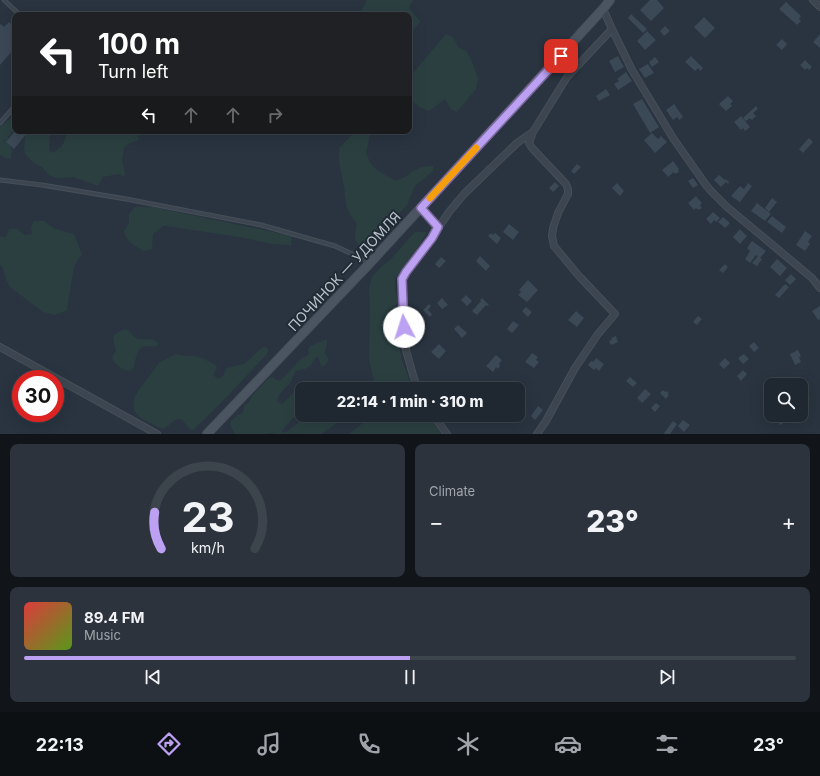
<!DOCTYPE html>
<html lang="en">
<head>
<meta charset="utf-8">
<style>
	body { margin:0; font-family:Inter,sans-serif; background:#2c333c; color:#f1f3f6; height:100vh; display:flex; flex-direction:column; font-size:15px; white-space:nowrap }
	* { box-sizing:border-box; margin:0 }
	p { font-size:13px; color:#a1a5ab }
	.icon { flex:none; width:22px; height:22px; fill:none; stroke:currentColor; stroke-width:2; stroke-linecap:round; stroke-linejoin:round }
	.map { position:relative; height:434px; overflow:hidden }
	.drawer { display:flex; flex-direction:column; gap:10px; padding:10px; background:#11151a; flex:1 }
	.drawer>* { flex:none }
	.hud { position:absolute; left:12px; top:12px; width:400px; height:122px; border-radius:8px; box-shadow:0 4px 16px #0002,0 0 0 1px #3c444c; background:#202124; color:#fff; overflow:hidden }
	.fabs { position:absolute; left:764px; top:378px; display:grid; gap:8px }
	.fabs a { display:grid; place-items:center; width:44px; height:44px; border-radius:8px; background:#1f2730; box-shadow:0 4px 16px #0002,0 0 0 1px #3c444c; font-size:20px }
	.speed { position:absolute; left:12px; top:370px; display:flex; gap:8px; font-size:20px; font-weight:700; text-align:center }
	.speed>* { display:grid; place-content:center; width:52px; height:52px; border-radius:50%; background:#1f2730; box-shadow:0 4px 16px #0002,0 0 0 1px #3c444c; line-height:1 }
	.speed .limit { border:6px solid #d22; background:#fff; color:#111 }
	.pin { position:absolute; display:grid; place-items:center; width:34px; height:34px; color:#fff; margin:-17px; border-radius:8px; box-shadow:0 2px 6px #0006 }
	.me { position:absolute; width:44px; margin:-22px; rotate:355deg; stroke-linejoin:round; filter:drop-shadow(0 0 3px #0008) }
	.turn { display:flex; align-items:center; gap:14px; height:84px; padding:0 20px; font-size:18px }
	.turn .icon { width:52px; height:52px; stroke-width:2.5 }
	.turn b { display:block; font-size:28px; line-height:34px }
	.lanes { display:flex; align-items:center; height:38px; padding:0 20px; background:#0003; justify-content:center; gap:20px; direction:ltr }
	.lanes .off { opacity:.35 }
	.big { font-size:30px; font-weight:800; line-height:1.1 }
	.drawer .card { flex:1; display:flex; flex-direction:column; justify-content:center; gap:6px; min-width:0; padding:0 14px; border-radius:8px; background:#2c333c }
	.drawer .dial { align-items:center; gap:0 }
	.dial svg { height:104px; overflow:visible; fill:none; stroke:#3c444c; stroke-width:7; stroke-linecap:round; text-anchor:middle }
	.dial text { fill:#f1f3f6; stroke:none }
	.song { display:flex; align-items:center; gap:12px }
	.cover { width:48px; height:48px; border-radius:6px; background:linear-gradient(135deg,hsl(0 70% 55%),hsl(90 70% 35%)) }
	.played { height:4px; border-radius:2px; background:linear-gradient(90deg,#bca0f2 50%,#3c444c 50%) }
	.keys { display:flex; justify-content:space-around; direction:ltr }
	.heat { display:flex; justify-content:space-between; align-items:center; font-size:22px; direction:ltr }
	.drawer .tiles { flex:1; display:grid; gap:10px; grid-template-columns:1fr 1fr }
	.card:last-child { grid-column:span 2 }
	.trip { position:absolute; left:295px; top:382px; width:230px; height:40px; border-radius:8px; background:#1f2730; box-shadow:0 4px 16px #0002,0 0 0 1px #3c444c; font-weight:800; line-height:40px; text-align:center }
	.tabs { display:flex; height:64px; justify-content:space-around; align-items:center; background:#0c1013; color:#a1a5ab }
	.tabs .icon { width:28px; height:28px }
	.tabs .active { color:#bca0f2 }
	.tabs b { font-size:18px; color:#f1f3f6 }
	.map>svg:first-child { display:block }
	.green { fill:#2b3f41 }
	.building { fill:#3b4855 }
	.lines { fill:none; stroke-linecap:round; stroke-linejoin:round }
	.service-casing { stroke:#464f59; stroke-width:5 }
	.minor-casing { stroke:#464f59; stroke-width:8 }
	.secondary-casing { stroke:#464f59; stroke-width:10 }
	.service { stroke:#3d4650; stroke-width:3 }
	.minor { stroke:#3d4650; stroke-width:6 }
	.secondary { stroke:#4b5562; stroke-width:8 }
	.route-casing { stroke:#7a689d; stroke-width:10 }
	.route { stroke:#bca0f2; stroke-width:7 }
	.slow { stroke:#f59e0b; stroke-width:7 }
	.labels { text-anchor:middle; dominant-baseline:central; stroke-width:4; stroke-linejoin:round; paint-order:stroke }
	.street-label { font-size:14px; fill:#b9c1ca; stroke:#212b35 }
</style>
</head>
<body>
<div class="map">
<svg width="820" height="434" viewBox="0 0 820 434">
	<rect width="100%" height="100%" fill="#293440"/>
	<path class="green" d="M367 0H413L409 8 420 21 409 37V15H359Z
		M446 34 454 38 458 47 467 52 473 64 478 79 476 89 457 112 451 109 445 99 429 111 419 107 409 99V78Z
		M15 115V128L8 137 12 150 11 159 6 158 0 155V127Z
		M26 131H52L50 135 49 150 53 153 62 146 68 131H136L139 140 130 143 124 148 122 160 125 173 124 177 119 174 103 177 98 186 74 177 56 178 49 175 42 167 34 163 25 154 24 147Z
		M360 131H371L366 153 371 164 377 170 385 175 396 181 407 176 413 171 422 167 433 166V171L415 186 407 205 363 251C354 240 354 237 357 224L352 218 346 206 344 186 339 162V148L351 136Z
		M135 207H153L292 236 291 245 272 244 239 237 173 227 163 226 153 234 152 249 143 251C136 246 125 241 124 231L129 224V214Z
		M34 221H44L55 229 74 234 82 254 74 266 67 310 55 315 43 312 10 287 6 279 3 268 0 265V237H6L9 229H17L25 235 32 234 31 228Z
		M415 232H427L412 257 395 278V290L400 311 398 337 402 361 413 389H376L369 360 370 312 369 289 372 277 383 265 390 260Z
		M124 329C131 329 132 338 139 339 145 340 157 337 158 345 154 347 152 346 148 346 136 345 136 359 134 367L130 371C122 370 114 364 112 357L116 351C113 337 109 337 124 329Z
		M325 340H327C328 345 324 350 325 353 325 354 326 355 327 356 330 360 327 364 323 366L321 365 318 357H316C313 361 311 367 305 369 302 370 299 369 296 371 293 374 293 380 290 383 285 389 278 393 277 401L281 404 283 403 295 391 297 390 299 391 300 394 296 398V401L299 405 297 414 284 428 282 431 285 433 308 415H346L345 416 329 429 321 434H276L270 433 266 434H235L230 425 231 421 235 418 237 415 243 413 244 406 248 403 253 395 269 378 272 377 278 381 281 380 301 359 308 355 309 353 308 349C311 344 319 343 325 340Z
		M263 347H265L268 349V352L266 355 218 406 193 430C185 428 186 420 180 419 172 418 169 429 161 428 157 427 153 424 150 423 134 416 129 407 138 391L159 363C160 362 175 355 176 354 179 354 182 356 185 356 188 357 191 355 195 356 200 357 214 363 217 367L213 375 218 379 223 376 227 368 244 364Z
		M373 415H428L444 434H349Z"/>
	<path class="building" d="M650 0H657L664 8 651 21 640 10Z
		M786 2 801 16 799 19 801 21 797 25 779 9Z
		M631 14 647 29 643 33 628 18Z
		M704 17 715 28 705 38 694 27Z
		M9 22 15 28V48L0 65V25L1 24 4 27Z
		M665 26 670 31 664 36 660 31Z
		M647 31 656 40 645 50 637 41Z
		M820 34V48L813 42Z
		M782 39 787 44 782 50 776 45Z
		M618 56 624 67 615 72 609 61Z
		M691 56 703 68 700 71 698 68 695 71 685 62Z
		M655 57 659 62 652 67 649 62Z
		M805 60 812 67 809 70 807 68 805 70 800 65Z
		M648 64 654 73 645 78 639 69Z
		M626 72 632 81 618 90 614 84 619 81 617 79Z
		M606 89 610 95 599 101 596 96Z
		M728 96 733 101 730 104 732 106 726 111 719 104Z
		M642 99 659 127 650 133 633 104Z
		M674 104 683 117 679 120 677 117 673 120 666 110Z
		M756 106 758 109 753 113 756 116 752 120 750 118 746 121 743 118Z
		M741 116 750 127 745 131 743 128 741 130 734 122Z
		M15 131H29L14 149 6 142Z
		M652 133 658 139 661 136 667 142 655 153 644 140Z
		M809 138 813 142 803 153 799 149Z
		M673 161 679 169 678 170 679 172 675 174 674 172 668 177 662 170Z
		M577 164 581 167 574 174 571 171Z
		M719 175 725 180 726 179 729 182 728 184 726 182 721 187 714 180Z
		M693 178 698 185 693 188 688 181Z
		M555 182 559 186 553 192 549 188Z
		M617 183 624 191 620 196 612 188Z
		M748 183 752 186 740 202 731 196 740 186 744 189Z
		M696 196 702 203 700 205 702 208 698 210 696 208 694 210 688 203Z
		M772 198 777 202 769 212 765 208Z
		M757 203 771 214 765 221 751 211Z
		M713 212 720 218 716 222 714 220 711 224 706 219Z
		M772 216 786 227 782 233 767 222Z
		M723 217 730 223 725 228 718 222Z
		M509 224 519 232 513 240 503 232Z
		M740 229 747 236 740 244 733 237Z
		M805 231 812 236 808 242 810 244 805 251 796 245Z
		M491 233 493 235 495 233 501 238 497 244 488 236Z
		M752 241 766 251 760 258 762 259 757 266 752 263 758 256 756 255 750 263 745 259 750 251 747 248Z
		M480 256 490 266 486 271 476 261Z
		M441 257 446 261 439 268 435 264Z
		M777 259 787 268 780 276 770 267Z
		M725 264 728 267 723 273 719 270Z
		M791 274 796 279 790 285 785 280Z
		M528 280 538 290 527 302 518 295 521 292 519 290Z
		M785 284 789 287 779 298 775 295Z
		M466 295 472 301 467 306 461 300Z
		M442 298 448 305 442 309 437 303Z
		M482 298 489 305 487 306 486 305 477 315 472 311 481 301 480 300Z
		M429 304 431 306 428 310 432 314 430 317 423 310Z
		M820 306V319L818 320 812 311Z
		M526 307 532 312 528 317 522 311Z
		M576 311 584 318 577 327 568 320Z
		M698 316 702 319 697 325 693 322Z
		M417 317 420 321 412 326 409 322Z
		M513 321 519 325 512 333 507 329Z
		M458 325 467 333 462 338 454 329Z
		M616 336 618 342 611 345 609 341 612 340 611 338Z
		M754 342 759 348 754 352 749 346Z
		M439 344 446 351 439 359 431 352Z
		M798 350 801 356 799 357 801 362 795 365 790 354Z
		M532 353 538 357 536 360 539 362 534 368 525 362Z
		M744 354 749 359 743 364 738 358Z
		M496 355 502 360 499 364 500 366 498 369 496 367 493 372 486 366Z
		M596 358 604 364 599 371 596 368 594 370 588 365 591 361 593 362Z
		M725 358 730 363 724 369 719 364Z
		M743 370 747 374 741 381 737 376Z
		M630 377 637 383 633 387 626 381Z
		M801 388 805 394 807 393 810 399 801 404Z
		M645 389 651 394 642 403 637 398Z
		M663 390 665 392 666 391 669 393 667 394 669 395 666 399 660 393Z
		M656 403 660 406 655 412 651 408Z
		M538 406 543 410 535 420 531 416Z
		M774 415H792L793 417 780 425Z
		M683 420 690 425 684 432 678 426Z
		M673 421 677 424 670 434H665L664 433Z"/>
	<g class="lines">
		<defs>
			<path id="service" d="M4 0 20 15
				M0 123 15 106
				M0 180 42 185 126 199 261 225 335 246 369 262"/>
			<path id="minor" d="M813 0 820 7
				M603 9 612 29
				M533 132 529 143 532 148 566 184 568 189V194L558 213 553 228 552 236 554 246 579 276 615 314 598 334 575 368 546 421 537 434
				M421 208 439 227 449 212 464 194 517 143 533 132 567 77 612 29 632 70 673 138 706 185 711 191 727 207 812 278 820 288
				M0 347 157 434
				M418 389 413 375 406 350 403 304 402 279 406 272 432 238 439 227
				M433 415 447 434"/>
			<path id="secondary" d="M207 434 370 263 603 9 610 0"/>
		</defs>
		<use href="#service" class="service-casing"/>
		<use href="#minor" class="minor-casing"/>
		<use href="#secondary" class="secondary-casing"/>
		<use href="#service" class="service"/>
		<use href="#minor" class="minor"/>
		<use href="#secondary" class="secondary"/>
	</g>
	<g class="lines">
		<defs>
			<path id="route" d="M404 327 403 304 402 279 406 272 432 238 438 227 421 208 561 56"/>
		</defs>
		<use href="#route" class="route-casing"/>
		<use href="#route" class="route"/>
		<path class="slow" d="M430 198 476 148"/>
	</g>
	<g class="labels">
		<g class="street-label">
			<text transform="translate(344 271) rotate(-47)">ПОЧИНОК — УДОМЛЯ</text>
		</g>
	</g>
</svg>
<div class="fabs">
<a><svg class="icon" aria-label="search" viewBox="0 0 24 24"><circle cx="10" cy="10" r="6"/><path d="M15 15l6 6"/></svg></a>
</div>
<div class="speed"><div class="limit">30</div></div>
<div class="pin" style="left:561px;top:56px;background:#d93025"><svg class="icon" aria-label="arrive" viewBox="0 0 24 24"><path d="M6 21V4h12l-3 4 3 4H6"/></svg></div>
<svg class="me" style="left:404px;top:327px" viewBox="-20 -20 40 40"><circle r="19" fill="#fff"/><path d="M0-13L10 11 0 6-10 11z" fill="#bca0f2"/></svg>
<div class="trip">22:14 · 1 min · 310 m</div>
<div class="hud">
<div class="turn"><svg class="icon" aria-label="left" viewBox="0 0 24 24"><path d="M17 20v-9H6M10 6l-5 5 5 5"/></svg><div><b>100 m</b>Turn left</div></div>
<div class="lanes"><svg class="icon" aria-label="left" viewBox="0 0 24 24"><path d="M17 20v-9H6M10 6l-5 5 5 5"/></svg><svg class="icon off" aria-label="ahead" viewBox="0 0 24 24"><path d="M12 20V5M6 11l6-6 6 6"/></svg><svg class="icon off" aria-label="ahead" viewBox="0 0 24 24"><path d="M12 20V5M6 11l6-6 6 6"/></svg><svg class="icon off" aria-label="right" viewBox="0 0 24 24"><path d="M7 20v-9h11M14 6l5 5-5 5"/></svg></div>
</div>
</div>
<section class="drawer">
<div class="tiles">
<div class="card dial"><svg viewBox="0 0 100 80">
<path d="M14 69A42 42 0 1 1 86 69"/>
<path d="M14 69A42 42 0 0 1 9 41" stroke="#bca0f2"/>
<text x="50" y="56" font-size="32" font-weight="700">23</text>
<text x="50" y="72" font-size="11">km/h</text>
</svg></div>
<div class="card"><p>Climate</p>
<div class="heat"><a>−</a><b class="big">23°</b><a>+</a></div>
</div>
<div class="card">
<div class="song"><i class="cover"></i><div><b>89.4 FM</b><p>Music</p></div></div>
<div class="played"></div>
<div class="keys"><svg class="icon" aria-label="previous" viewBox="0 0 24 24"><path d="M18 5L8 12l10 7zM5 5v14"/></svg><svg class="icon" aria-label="pause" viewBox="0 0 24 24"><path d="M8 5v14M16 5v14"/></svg><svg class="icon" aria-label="next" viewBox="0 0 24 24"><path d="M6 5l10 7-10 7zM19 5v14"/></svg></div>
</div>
</div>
</section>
<nav class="tabs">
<b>22:13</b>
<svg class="icon active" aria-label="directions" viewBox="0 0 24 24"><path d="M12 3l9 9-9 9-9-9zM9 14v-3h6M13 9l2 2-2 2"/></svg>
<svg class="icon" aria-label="music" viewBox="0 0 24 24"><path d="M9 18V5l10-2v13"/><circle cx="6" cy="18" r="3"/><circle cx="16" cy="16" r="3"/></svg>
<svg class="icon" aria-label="phone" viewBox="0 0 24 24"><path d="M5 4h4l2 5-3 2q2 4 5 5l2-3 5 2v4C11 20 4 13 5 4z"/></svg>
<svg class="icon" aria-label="climate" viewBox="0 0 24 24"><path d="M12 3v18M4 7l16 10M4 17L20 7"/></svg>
<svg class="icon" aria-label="car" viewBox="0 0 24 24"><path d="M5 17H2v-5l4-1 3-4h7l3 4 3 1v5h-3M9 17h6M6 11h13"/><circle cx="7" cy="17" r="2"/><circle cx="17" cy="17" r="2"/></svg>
<svg class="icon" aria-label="filters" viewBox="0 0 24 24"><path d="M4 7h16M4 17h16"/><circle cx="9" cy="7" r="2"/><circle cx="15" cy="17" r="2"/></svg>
<b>23°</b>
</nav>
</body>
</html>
